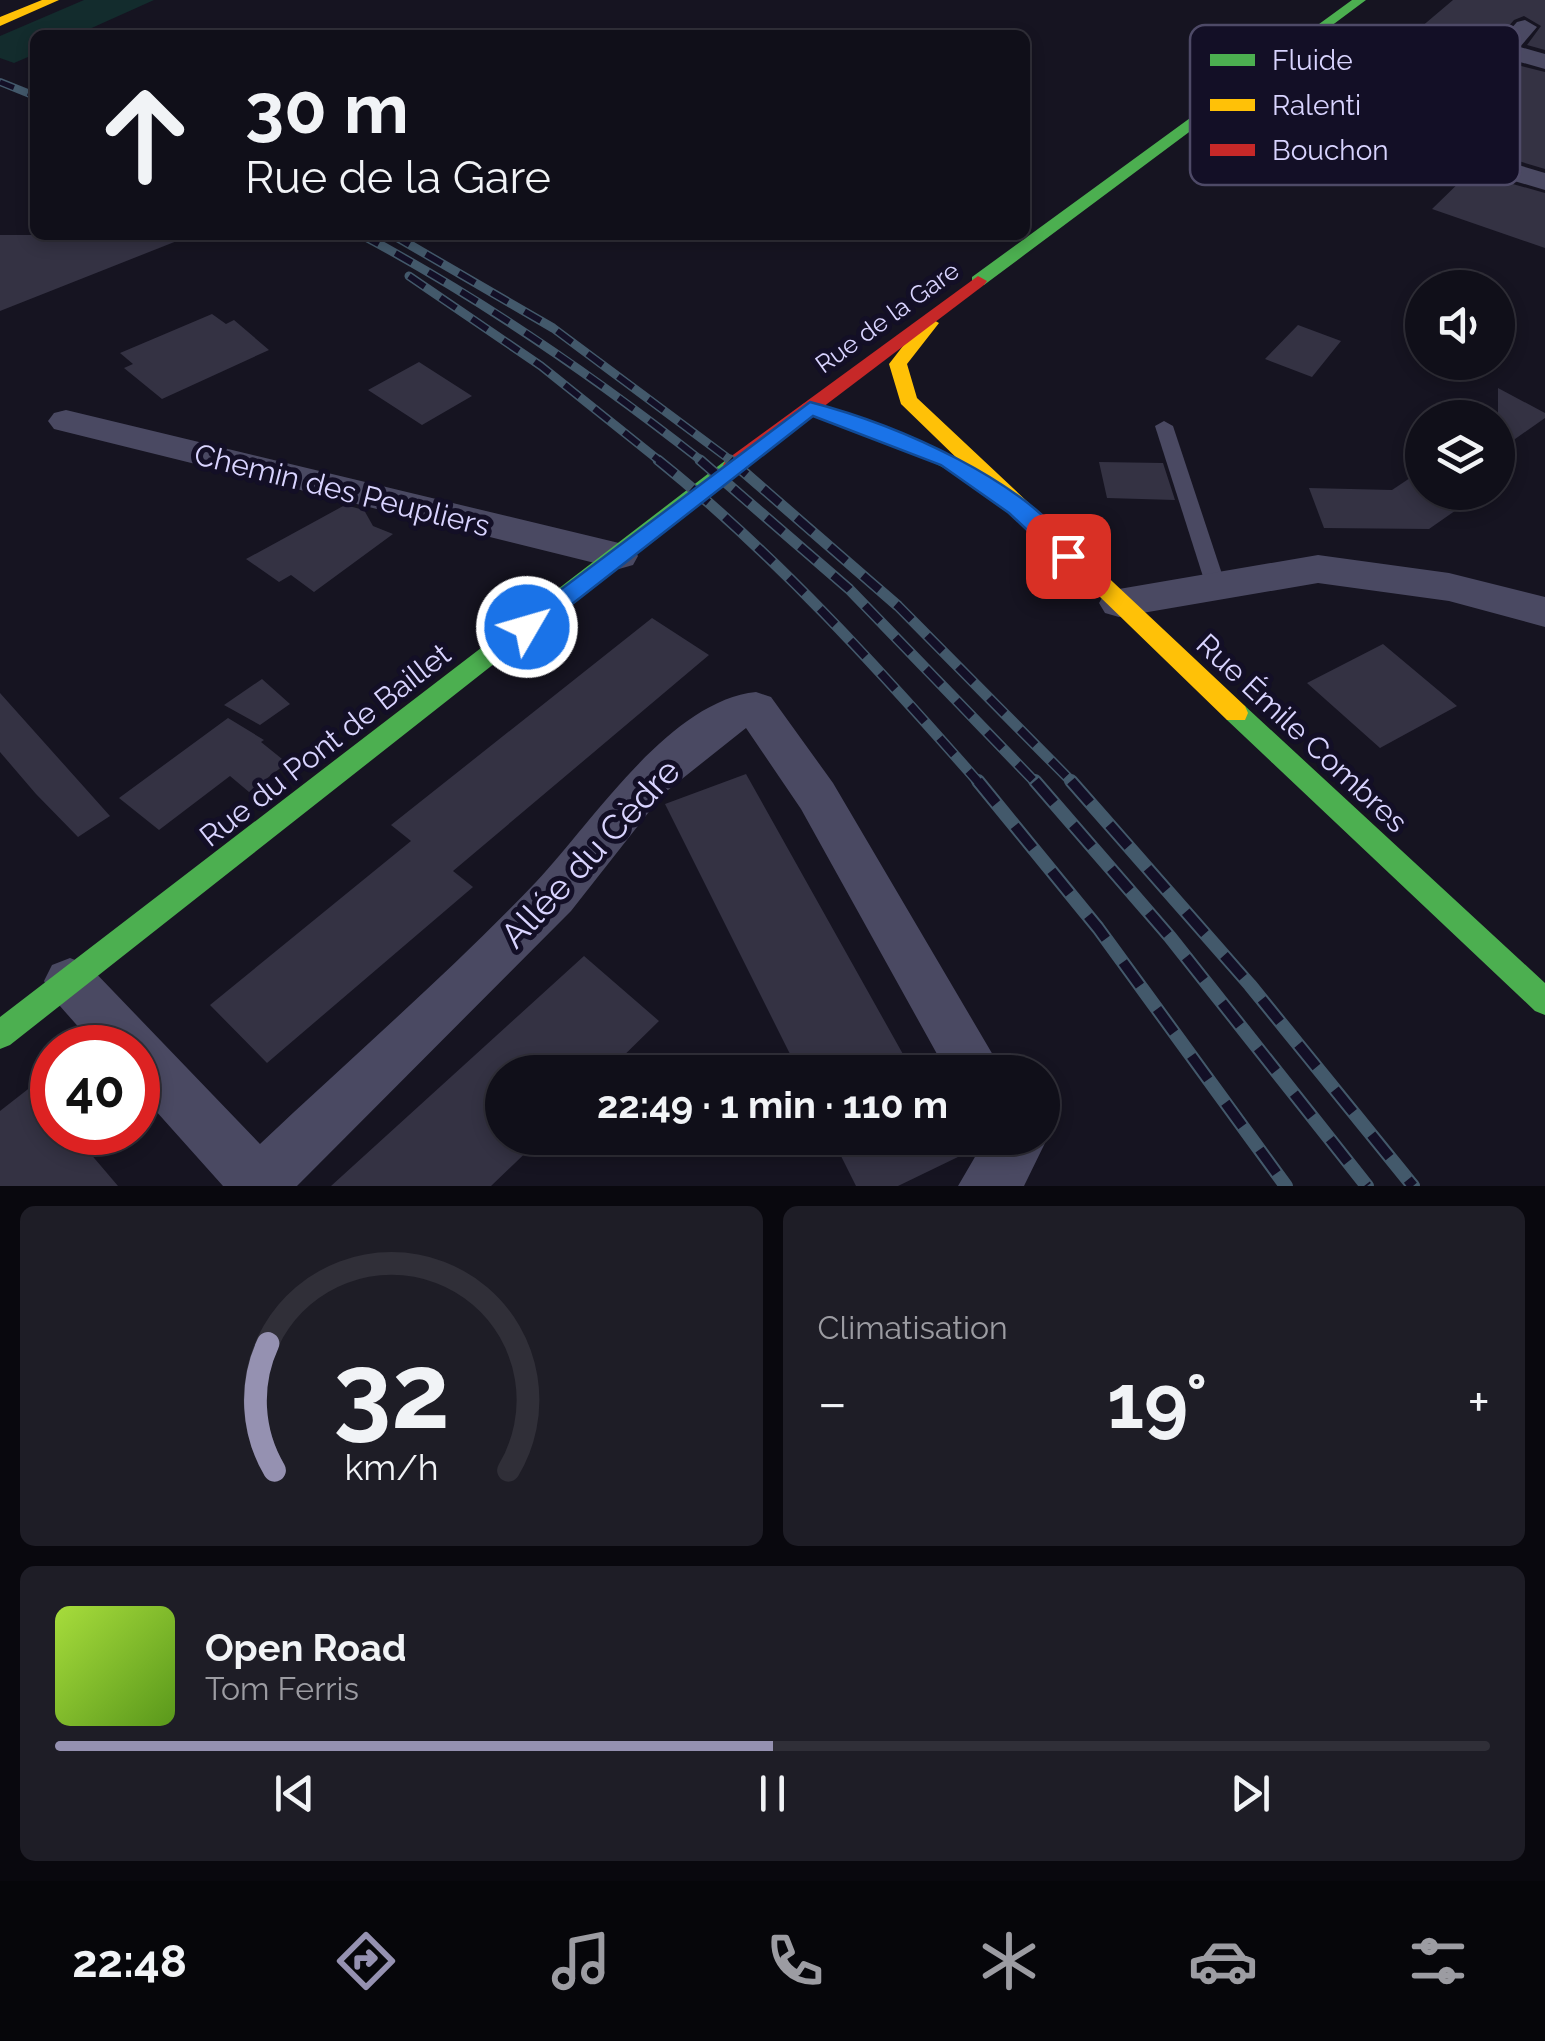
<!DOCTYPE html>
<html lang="fr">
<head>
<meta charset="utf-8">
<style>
	body { margin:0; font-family:Raleway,sans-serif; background:#1e1d26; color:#f1f3f6; height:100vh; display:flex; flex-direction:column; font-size:38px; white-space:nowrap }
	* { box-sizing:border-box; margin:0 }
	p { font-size:32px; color:#9c9ca2 }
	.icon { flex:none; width:55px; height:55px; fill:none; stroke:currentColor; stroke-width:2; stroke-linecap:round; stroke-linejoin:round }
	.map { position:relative; height:1186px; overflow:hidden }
	.side { display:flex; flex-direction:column; gap:20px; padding:20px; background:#09080e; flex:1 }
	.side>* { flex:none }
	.hud { position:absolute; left:30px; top:30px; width:1000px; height:210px; border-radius:15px; box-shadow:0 5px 15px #0003,0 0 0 2px #302f38; background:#100f19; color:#f1f3f6; overflow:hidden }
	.tools { position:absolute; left:1405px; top:270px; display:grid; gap:20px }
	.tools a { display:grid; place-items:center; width:110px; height:110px; border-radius:50%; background:#100f19; box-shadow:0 5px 15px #0003,0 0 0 2px #302f38; font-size:50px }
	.speed { position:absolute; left:30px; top:1025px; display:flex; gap:20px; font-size:50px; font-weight:700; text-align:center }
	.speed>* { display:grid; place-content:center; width:130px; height:130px; border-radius:50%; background:#100f19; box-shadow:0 5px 15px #0003,0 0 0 2px #302f38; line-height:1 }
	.speed .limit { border:15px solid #d22; background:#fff; color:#111 }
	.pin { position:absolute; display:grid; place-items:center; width:85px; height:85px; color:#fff; margin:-42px; border-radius:20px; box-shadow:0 5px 15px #0006 }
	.me { position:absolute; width:110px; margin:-55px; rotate:52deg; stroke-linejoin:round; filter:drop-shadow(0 0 8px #0008) }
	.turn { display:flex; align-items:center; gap:35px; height:210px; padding:0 50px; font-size:45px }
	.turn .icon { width:130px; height:130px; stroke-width:2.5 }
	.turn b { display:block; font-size:70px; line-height:85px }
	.big { font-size:75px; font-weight:700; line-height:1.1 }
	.side .widget { flex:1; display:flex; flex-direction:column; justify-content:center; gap:15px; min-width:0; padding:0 35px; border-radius:15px; background:#1e1d26 }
	.side .dial { align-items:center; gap:0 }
	.dial svg { height:260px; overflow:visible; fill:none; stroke:#302f38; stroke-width:7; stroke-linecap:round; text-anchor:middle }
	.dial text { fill:#f1f3f6; stroke:none }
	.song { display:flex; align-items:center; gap:30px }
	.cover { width:120px; height:120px; border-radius:15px; background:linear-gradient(135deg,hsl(80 70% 55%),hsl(90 70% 35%)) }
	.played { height:10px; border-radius:5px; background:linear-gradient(90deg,#9591b1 50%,#302f38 50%) }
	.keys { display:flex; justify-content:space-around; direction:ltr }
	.heat { display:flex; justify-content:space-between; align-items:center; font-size:55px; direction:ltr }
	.side .tiles { flex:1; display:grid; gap:20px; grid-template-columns:1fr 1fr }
	.widget:last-child { grid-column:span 2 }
	.trip { position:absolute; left:485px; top:1055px; width:575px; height:100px; border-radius:50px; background:#100f19; box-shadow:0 5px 15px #0003,0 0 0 2px #302f38; font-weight:700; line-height:100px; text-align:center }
	.menu { display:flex; height:160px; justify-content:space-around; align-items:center; background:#06060a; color:#9c9ca2 }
	.menu .icon { width:70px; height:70px }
	.menu .active { color:#9591b1 }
	.menu b { font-size:45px; color:#f1f3f6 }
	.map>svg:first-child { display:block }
	.green { fill:#132c2d }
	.building { fill:#343243 }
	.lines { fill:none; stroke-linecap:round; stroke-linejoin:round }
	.lane { fill:#4a4962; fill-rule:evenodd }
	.street { fill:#4a4962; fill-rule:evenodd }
	.fast { fill:#4caf50; fill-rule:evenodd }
	.slow { fill:#ffc107; fill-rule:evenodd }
	.jam { fill:#c62828; fill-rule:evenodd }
	.rail-far3-casing { stroke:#43596b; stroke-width:8 }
	.rail-far2-casing { stroke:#43596b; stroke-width:9 }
	.rail-far1-casing { stroke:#43596b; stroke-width:11 }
	.rail-casing { stroke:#43596b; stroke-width:14 }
	.rail-far3 { stroke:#130f26; stroke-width:5; stroke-dasharray:15; stroke-linecap:butt }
	.rail-far2 { stroke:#130f26; stroke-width:6; stroke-dasharray:19; stroke-linecap:butt }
	.rail-far1 { stroke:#130f26; stroke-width:8; stroke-dasharray:22; stroke-linecap:butt }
	.rail { stroke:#130f26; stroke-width:10; stroke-dasharray:29; stroke-linecap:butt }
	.route { fill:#1a73e8; stroke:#114b97; stroke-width:2.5 }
	.labels { text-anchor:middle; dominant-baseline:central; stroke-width:10; stroke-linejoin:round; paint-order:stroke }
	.far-street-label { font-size:25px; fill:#d9d4ff; stroke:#130f26 }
	.street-label { font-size:30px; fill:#d9d4ff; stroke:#130f26 }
	.near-street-label { font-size:35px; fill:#d9d4ff; stroke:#130f26 }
	.key { fill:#130f26; stroke:#4e4a67; stroke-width:2.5 }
	.key-label { font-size:28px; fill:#d9d4ff }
</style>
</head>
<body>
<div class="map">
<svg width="1545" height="1186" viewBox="0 0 1545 1186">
	<rect width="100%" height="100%" fill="#161421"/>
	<path class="green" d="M84 0H154L76 35H35V54L14 63 0 58V36Z"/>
	<path class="building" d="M1453 0H1545V50L1527 45 1541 26 1524 16 1514 20 1488 50 1494 59 1545 72V169L1489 152 1512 130 1355 83Z
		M1470 172 1545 193V248L1432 209Z
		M0 235H186L187 237 0 311Z
		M212 314 226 324 234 320 269 350 162 399 124 368 133 364 120 353Z
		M1298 325 1341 341 1312 377 1265 359Z
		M419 362 472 396 422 425 368 390Z
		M1498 388 1545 413V418L1498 451Z
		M1099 462 1163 463 1175 500 1107 498Z
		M1422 470V492H1482L1429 529 1324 528 1309 488 1392 490Z
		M345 505 364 510 373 526 393 534 314 592 291 575 279 582 246 559Z
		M652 618 709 655 453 871 473 887 267 1063 210 1005 411 841 391 825Z
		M1383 644 1457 706 1380 748 1307 683Z
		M262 679 290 704 260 725 224 705Z
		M0 693 110 816 78 837 36 794 0 752Z
		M228 718 264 740 261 742 287 763 249 792 230 776 159 830 119 798Z
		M746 774 913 1072H799L665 804Z
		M584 956 659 1021 607 1072H502V1138H541L491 1186H331Z
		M32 1086 52 1110V1132H72L118 1186H0V1111Z
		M832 1138H949L960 1156 898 1186H856Z"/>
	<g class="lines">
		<path class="lane" d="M1164 421 1173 426 1226 586 1223 591 1216 593 1206 586 1155 426Z"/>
		<path class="street" d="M1525 20 1537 27 1520 47 1545 54V69L1495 55 1492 50 1517 22Z
			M1408 109 1421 117 1408 132 1545 173V190L1379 141 1376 135C1383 124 1395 112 1408 109Z
			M66 410 619 543 633 547 638 556 633 565 619 569 54 429 48 421 54 413Z
			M1318 555 1449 573 1545 597V627L1449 601 1318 583 1119 617 1105 613 1099 603 1105 593 1119 589Z
			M756 692 771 697 833 783 1003 1072H947L801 809 746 728 663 794 571 911 297 1186H223L138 1091V1048H97L52 997 44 981 52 965 70 958 88 965 260 1144C352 1057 449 973 536 882 592 823 669 701 756 692Z
			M1042 1137 1045 1143 1024 1186H958L986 1138Z"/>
		<path class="fast" d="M1352 0H1366L984 285H972V277Z
			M810 402 911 436 967 466 964 471H950L897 444 803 412 800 408 803 404Z
			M733 458 740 460 743 465 740 470 10 1045 0 1049V1017L726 460Z
			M1236 704 1245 706 1545 983V1015L1535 1011 1227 720 1224 713 1227 706Z"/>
		<path class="slow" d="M42 0H59L0 26V17Z
			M930 318 939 323 907 364 917 398 1245 706 1248 713 1245 720H1227L901 404 889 364 924 319Z"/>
		<path class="jam" d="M978 276 987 281 984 285 740 470H726L723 465 726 460Z"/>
		<defs>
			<path id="rail-far3" d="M0 82 35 96"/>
			<path id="rail-far2" d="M362 235C484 300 595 377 703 462
				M393 235 553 328 733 462
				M409 276 541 366 661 462"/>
			<path id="rail-far1" d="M658 460C776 555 880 670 980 784
				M700 460 849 589 1037 784
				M730 460 898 606 1074 784"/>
			<path id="rail" d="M978 781 1098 928 1286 1186
				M1035 781 1170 937 1367 1186
				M1071 781 1250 985 1413 1186"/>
		</defs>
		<use href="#rail-far3" class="rail-far3-casing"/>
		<use href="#rail-far2" class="rail-far2-casing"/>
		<use href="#rail-far1" class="rail-far1-casing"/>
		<use href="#rail" class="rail-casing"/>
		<use href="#rail-far3" class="rail-far3"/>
		<use href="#rail-far2" class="rail-far2"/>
		<use href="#rail-far1" class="rail-far1"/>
		<use href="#rail" class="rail"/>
	</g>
	<path class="route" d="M810 402C895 424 1028 480 1079 556L1068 563 1060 561 1009 513 941 465 813 416 535 633H519V621Z"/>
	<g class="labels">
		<g class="far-street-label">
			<text transform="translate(887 317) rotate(-36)">Rue de la Gare</text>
		</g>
		<g class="street-label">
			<text transform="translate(342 490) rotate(14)">Chemin des Peupliers</text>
			<text transform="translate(1302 733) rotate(43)">Rue Émile Combres</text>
			<text transform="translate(325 745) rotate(-38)">Rue du Pont de Baillet</text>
		</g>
		<g class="near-street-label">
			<text transform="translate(590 853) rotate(-47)">Allée du Cèdre</text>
		</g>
	</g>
	<rect x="1190" y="25" width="330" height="160" rx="15" class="key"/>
	<rect x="1210" y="54" width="45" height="12" fill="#4caf50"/>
	<rect x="1210" y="99" width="45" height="12" fill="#ffc107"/>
	<rect x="1210" y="144" width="45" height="12" fill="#c62828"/>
	<g class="key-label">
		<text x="1272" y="70">Fluide</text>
		<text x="1272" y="115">Ralenti</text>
		<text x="1272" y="160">Bouchon</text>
	</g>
</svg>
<div class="tools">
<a><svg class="icon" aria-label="sound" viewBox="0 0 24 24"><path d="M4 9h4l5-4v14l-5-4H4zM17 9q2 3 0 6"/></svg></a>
<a><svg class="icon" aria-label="layers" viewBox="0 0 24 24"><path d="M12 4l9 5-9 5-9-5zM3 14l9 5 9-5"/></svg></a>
</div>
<div class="speed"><div class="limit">40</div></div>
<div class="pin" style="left:1068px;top:556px;background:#d93025"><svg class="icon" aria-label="arrive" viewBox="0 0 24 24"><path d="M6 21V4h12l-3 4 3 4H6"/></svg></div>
<svg class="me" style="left:527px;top:627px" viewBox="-20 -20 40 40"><circle r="17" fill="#1a73e8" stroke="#fff" stroke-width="3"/><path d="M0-11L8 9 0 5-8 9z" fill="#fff"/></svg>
<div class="trip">22:49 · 1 min · 110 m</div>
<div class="hud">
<div class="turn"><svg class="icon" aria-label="ahead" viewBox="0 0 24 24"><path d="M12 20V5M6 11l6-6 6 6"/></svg><div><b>30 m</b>Rue de la Gare</div></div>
</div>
</div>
<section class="side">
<div class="tiles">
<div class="widget dial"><svg viewBox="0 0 100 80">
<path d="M14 69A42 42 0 1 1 86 69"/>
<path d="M14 69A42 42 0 0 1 12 30" stroke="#9591b1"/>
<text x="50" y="56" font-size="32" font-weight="700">32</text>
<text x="50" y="72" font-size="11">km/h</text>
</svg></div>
<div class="widget"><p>Climatisation</p>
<div class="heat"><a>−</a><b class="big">19°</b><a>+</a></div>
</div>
<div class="widget">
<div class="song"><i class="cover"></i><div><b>Open Road</b><p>Tom Ferris</p></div></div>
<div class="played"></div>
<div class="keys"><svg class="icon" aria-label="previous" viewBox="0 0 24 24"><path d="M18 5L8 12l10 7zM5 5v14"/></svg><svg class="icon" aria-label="pause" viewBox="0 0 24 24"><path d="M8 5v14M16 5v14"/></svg><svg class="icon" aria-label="next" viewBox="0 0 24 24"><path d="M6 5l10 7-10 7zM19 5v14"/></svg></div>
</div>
</div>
</section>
<nav class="menu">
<b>22:48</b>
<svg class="icon active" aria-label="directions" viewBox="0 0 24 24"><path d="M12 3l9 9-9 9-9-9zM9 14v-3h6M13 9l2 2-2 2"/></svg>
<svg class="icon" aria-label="music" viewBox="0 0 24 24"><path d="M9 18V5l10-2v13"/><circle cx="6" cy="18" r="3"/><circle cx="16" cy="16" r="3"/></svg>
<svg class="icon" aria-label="phone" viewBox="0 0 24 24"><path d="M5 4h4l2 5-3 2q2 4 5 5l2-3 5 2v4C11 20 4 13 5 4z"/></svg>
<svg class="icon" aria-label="climate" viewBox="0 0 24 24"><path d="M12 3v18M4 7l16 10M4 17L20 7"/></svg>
<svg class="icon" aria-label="car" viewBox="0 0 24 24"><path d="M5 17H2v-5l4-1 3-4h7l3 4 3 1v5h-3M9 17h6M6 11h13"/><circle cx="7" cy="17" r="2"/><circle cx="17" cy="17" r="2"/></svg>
<svg class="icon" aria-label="filters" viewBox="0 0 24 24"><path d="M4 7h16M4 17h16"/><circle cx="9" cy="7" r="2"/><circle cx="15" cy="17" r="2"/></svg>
</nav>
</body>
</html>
